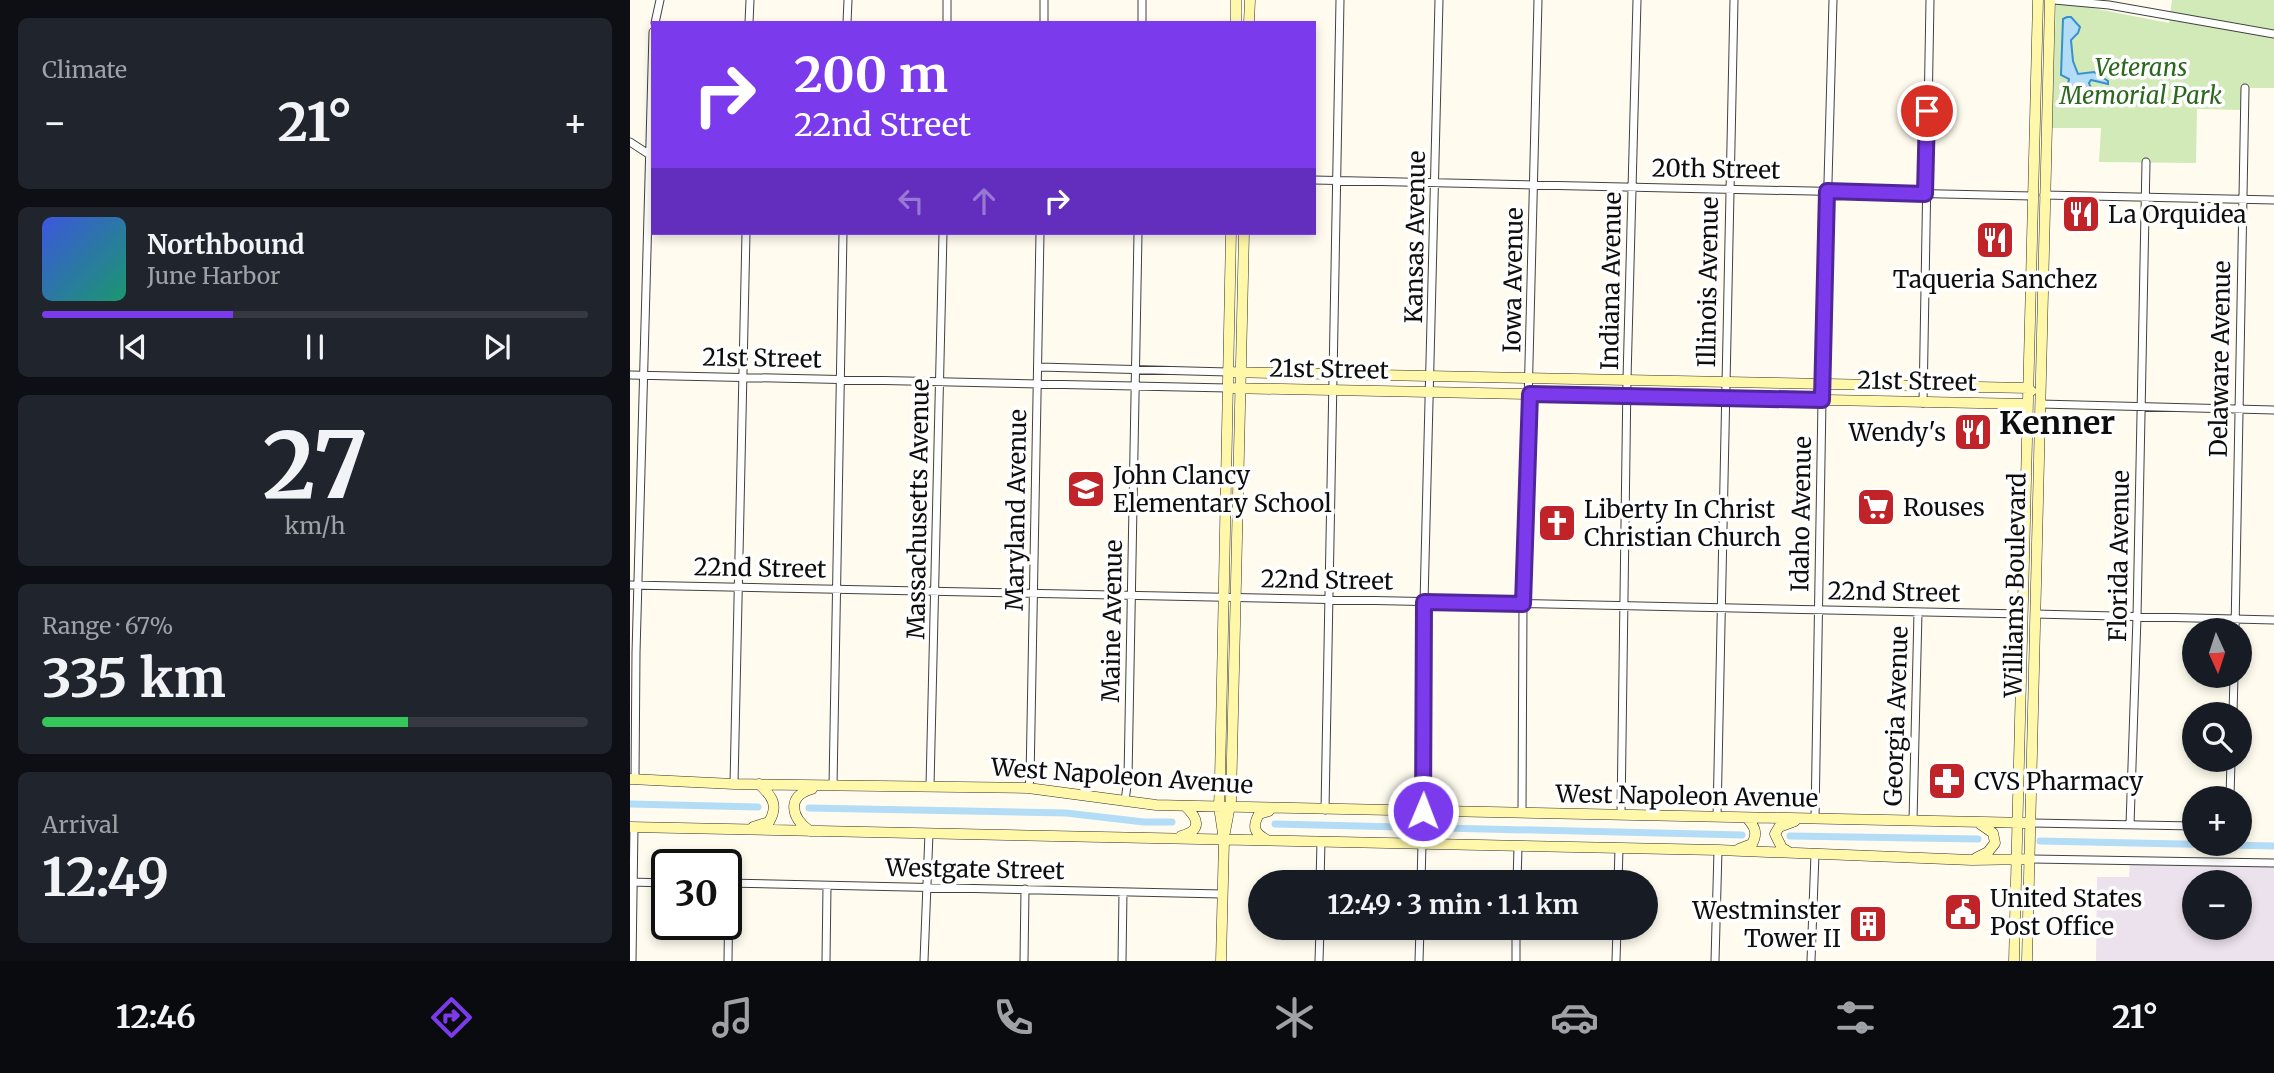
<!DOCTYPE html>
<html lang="en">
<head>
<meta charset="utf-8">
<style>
	body { margin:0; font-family:Merriweather,serif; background:#20242c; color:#f1f3f6; height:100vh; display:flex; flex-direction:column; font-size:26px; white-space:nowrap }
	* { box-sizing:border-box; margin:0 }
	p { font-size:23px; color:#9ea1a6 }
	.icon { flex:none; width:38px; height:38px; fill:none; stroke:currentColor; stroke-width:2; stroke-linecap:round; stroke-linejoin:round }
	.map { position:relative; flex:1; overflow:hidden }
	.panel { display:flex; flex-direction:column; gap:18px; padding:18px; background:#0d0f14; width:630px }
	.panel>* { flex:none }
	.banner { position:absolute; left:21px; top:21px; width:665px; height:214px; border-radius:0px; box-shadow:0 4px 10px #0003; background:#7c3aed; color:#fff; overflow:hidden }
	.needle { width:46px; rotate:177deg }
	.tools { position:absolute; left:1552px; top:618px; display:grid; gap:14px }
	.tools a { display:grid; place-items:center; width:70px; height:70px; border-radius:50%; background:#171b24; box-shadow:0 4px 10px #0003; font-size:35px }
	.speed { position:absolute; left:21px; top:849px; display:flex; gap:14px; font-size:35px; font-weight:700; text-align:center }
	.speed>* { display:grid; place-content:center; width:91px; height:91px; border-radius:50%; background:#171b24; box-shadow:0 4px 10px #0003; line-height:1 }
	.speed .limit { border:4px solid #111; border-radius:10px; background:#fff; color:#111 }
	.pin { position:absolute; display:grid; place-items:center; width:60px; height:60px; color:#fff; margin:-30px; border:4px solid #fff; border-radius:50%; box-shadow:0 2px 7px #0007 }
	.me { position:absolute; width:77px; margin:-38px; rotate:1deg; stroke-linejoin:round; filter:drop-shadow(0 0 5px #0008) }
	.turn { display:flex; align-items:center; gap:24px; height:147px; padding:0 28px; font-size:32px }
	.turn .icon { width:91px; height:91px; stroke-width:2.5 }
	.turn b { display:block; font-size:49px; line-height:60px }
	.lanes { display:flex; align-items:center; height:66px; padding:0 28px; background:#0003; justify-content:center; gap:35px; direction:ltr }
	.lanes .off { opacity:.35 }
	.big { font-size:52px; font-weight:700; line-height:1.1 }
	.panel .widget { flex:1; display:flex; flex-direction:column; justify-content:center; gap:10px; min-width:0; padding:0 24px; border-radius:10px; background:#20242c }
	.panel .dial { align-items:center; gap:0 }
	.dial b { font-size:91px; line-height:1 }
	.song { display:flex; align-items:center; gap:21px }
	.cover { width:84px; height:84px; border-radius:10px; background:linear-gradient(135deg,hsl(230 70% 55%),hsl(160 70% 35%)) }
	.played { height:7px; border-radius:4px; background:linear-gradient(90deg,#7c3aed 35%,#363941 35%) }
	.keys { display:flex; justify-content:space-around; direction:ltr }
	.heat { display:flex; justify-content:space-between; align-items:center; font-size:38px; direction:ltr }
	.charge { height:10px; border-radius:5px; background:linear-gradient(90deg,#34c759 67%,#363941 0) }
	.trip { position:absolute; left:618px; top:870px; width:410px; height:70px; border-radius:35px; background:#171b24; box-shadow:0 4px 10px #0003; font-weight:700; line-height:70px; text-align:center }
	.tabs { display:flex; height:112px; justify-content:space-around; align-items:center; background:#090b0e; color:#9ea1a6 }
	.tabs .icon { width:49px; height:49px }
	.tabs .active { color:#7c3aed }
	.tabs b { font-size:32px; color:#f1f3f6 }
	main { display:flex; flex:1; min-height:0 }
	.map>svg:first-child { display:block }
	.industrial { fill:#ece2ed; fill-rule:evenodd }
	.green { fill:#d1eab8 }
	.water { fill:#b3dcf7; stroke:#3990cf; stroke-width:2 }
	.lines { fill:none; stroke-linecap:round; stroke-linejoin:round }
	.canal { stroke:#b3dcf7; stroke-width:7 }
	.street-casing { stroke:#414141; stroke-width:9 }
	.secondary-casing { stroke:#303030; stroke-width:11 }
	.street { stroke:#fff; stroke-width:7 }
	.secondary { stroke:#fff7aa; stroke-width:10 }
	.route-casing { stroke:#51269a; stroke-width:18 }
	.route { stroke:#7c3aed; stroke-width:12 }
	.labels { text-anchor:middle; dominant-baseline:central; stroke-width:7; stroke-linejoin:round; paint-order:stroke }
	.park-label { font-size:24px; font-style:italic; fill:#2b671d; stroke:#fff }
	.street-label { font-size:24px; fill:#0e0e0e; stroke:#fff }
	.poi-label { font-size:24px; fill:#0e0e0e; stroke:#fff; text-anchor:start }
	.district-label { font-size:32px; font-weight:bold; fill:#0e0e0e; stroke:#fff }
</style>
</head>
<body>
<main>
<section class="panel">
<div class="widget"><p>Climate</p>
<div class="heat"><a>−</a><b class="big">21°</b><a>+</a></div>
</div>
<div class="widget">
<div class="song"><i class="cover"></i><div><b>Northbound</b><p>June Harbor</p></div></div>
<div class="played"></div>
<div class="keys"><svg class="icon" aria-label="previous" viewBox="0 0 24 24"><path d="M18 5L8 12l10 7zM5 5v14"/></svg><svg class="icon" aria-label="pause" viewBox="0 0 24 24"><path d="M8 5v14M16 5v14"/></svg><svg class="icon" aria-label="next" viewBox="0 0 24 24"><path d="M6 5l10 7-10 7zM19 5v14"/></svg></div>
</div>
<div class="widget dial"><b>27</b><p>km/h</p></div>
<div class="widget"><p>Range · 67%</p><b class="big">335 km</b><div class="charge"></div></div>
<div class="widget"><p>Arrival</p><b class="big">12:49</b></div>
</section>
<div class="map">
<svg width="1644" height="961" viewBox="0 0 1644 961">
	<rect width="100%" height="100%" fill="#fffcef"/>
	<path class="industrial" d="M1500 863 1644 867V961H1466L1467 877H1499ZM1564 882H1610V928H1564Z"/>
	<path class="green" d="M1542 0H1644V88H1612L1611 110 1567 109 1566 163 1469 162 1471 128H1422L1426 1 1539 23Z"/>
	<path class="water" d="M1437 17H1441L1450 27 1448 33 1441 40 1443 61 1448 74 1464 72 1478 81V84L1461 80 1459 83 1463 93 1453 98 1436 95 1439 79 1431 75 1433 19Z"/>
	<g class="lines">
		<path class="canal" d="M0 804 128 807
			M179 808 436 813 514 822H542
			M645 824 1112 835
			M1160 836 1348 839
			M1410 841 1644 846"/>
		<defs>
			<path id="street" d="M1424 0 1479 5 1644 34
				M25 23 30 0
				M119 23 120 0
				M217 23 218 0
				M317 23V0
				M414 23V0
				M512 23V0
				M0 142 20 155
				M684 180 1402 196
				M1414 195 1644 200
				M409 367 598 372
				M0 375 598 388
				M1293 403 1300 0
				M1410 404 1644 410
				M0 585 1393 614
				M1405 614 1644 620
				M1605 630 1615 88
				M1603 714 1604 676
				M5 779 6 653 23 32
				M104 784 116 233
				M203 786 213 233
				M300 786 313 233
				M398 788 400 780 410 233
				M1600 798 1601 760
				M495 801 498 778 508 233
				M695 810 710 0
				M793 811 794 602 809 0
				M892 813 893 604 908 0
				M991 815 997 379 1007 0
				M1087 817 1104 0
				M1185 819 1192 400 1203 0
				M1283 821 1288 612
				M1401 823 1564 826
				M1500 825 1507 617 1516 162
				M1400 859 1644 863
				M1 882 37 883
				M690 882 691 842
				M791 882 792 844
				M887 882 888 847
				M988 882 989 849
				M96 883 592 894
				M2 961 4 827
				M98 961 99 883
				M196 961 197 886
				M294 961 299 833
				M394 961 395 889
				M492 961 493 892
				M689 961 690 928
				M789 961 790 928
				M886 961V928
				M986 961 987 928
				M1085 961 1088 850
				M1181 961 1185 854"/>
			<path id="secondary" d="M606 23V0
				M619 23 620 0
				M598 372 1398 388 1401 391
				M598 388 1397 404
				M0 779 104 784 398 788 526 805 567 806 1401 823
				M0 827 1088 850 1342 860 1400 859
				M123 827 139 822C149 805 142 796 129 784
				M180 831C161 818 156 796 182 789
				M595 832 601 800 614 233
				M551 836C573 830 568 818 555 806
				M637 840C624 833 622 827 629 814L639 811
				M1109 849 1122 844C1128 833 1125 827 1117 818
				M1159 852 1152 848 1145 834 1149 827 1165 821
				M1346 858 1358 852 1365 843 1363 833 1350 824
				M591 961 594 840 589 807 590 779 601 233
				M1384 961 1408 0
				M1397 961 1420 0"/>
		</defs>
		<use href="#street" class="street-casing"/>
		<use href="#secondary" class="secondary-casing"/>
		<use href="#street" class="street"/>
		<use href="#secondary" class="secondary"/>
	</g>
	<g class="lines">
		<defs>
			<path id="route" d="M793 811 794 602 893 604 900 394 1192 400 1197 191 1295 194 1297 111"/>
		</defs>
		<use href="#route" class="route-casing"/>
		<use href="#route" class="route"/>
	</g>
	<defs>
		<symbol id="restaurant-square" viewBox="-11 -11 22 22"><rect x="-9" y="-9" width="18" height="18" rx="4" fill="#c02429" stroke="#fff"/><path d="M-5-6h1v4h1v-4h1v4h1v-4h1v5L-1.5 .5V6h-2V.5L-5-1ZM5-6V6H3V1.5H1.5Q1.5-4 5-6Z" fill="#fff"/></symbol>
		<symbol id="school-square" viewBox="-11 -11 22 22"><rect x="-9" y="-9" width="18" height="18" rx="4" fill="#c02429" stroke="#fff"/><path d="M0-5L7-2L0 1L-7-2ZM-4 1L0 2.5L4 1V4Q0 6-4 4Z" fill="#fff"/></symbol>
		<symbol id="supermarket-square" viewBox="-11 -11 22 22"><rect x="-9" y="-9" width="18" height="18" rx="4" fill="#c02429" stroke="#fff"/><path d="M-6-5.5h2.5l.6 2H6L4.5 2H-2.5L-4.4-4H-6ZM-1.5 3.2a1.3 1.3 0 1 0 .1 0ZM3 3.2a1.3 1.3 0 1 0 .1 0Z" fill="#fff"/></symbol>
		<symbol id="church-square" viewBox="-11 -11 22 22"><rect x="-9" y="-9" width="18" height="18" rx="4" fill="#c02429" stroke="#fff"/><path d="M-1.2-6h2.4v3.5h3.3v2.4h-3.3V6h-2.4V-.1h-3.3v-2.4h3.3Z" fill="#fff"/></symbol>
		<symbol id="pharmacy-square" viewBox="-11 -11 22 22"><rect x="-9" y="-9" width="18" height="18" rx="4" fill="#c02429" stroke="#fff"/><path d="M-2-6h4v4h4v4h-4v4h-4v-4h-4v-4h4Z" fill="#fff"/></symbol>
		<symbol id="civic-square" viewBox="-11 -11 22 22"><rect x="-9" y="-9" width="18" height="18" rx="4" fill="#c02429" stroke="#fff"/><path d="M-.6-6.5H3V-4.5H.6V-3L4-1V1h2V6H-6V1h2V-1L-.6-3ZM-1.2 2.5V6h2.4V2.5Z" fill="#fff"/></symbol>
		<symbol id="building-square" viewBox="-11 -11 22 22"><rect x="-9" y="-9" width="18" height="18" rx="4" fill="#c02429" stroke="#fff"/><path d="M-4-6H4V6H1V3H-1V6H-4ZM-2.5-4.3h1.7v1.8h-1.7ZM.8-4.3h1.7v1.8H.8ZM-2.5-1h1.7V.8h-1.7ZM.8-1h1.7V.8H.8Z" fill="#fff"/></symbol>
	</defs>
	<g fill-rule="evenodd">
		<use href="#restaurant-square" x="1429" y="192" width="44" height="44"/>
		<use href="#restaurant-square" x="1343" y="218" width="44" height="44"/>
		<use href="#restaurant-square" x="1321" y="410" width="44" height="44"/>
		<use href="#school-square" x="434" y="467" width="44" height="44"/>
		<use href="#supermarket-square" x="1224" y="485" width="44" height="44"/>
		<use href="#church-square" x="905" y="501" width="44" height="44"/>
		<use href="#pharmacy-square" x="1295" y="759" width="44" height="44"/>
		<use href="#civic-square" x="1311" y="890" width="44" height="44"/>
		<use href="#building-square" x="1216" y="902" width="44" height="44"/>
	</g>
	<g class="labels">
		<g class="park-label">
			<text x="1511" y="67">Veterans<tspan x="1511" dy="28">Memorial Park</tspan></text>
		</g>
		<g class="street-label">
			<text transform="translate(1086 169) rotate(1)">20th Street</text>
			<text transform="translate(785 237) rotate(-89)">Kansas Avenue</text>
			<text transform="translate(883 280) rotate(-89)">Iowa Avenue</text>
			<text transform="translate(981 281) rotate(-89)">Indiana Avenue</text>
			<text transform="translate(1078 282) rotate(-89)">Illinois Avenue</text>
			<text transform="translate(132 358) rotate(1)">21st Street</text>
			<text transform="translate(1590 359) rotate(-89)">Delaware Avenue</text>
			<text transform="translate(699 369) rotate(1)">21st Street</text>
			<text transform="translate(1287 381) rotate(1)">21st Street</text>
			<text transform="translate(288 509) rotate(-89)">Massachusetts Avenue</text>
			<text transform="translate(386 510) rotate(-89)">Maryland Avenue</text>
			<text transform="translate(1171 514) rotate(-89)">Idaho Avenue</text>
			<text transform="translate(1489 556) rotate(-89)">Florida Avenue</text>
			<text transform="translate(130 568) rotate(1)">22nd Street</text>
			<text transform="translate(697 580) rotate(1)">22nd Street</text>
			<text transform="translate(1385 585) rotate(-89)">Williams Boulevard</text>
			<text transform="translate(1264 592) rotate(1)">22nd Street</text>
			<text transform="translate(482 621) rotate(-89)">Maine Avenue</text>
			<text transform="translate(1266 716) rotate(-88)">Georgia Avenue</text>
			<text transform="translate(492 776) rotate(4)">West Napoleon Avenue</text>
			<text transform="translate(1057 796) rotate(1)">West Napoleon Avenue</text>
			<text transform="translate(345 869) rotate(1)">Westgate Street</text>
		</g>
		<g class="poi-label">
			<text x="1478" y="214">La Orquidea</text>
			<text x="1365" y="279" text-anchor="middle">Taqueria Sanchez</text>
			<text x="1316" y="432" text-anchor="end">Wendy's</text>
			<text x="483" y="475">John Clancy<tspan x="483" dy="28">Elementary School</tspan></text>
			<text x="1273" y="507">Rouses</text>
			<text x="954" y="509">Liberty In Christ<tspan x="954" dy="28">Christian Church</tspan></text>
			<text x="1344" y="781">CVS Pharmacy</text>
			<text x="1360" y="898">United States<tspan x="1360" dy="28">Post Office</tspan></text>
			<text x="1211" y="910" text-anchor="end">Westminster<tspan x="1211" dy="28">Tower II</tspan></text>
		</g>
		<g class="district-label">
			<text x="1427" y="423">Kenner</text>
		</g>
	</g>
</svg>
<div class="tools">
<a><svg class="needle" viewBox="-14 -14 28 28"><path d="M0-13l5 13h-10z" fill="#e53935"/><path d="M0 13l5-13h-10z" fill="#9ea1a6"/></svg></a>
<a><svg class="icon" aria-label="search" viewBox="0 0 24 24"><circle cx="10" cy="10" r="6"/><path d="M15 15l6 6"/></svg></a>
<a>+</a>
<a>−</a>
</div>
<div class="speed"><div class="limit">30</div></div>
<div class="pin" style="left:1297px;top:111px;background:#d93025"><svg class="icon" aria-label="arrive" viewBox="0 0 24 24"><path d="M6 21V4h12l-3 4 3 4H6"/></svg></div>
<svg class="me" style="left:793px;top:811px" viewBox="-20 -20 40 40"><circle r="17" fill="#7c3aed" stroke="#fff" stroke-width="3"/><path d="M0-11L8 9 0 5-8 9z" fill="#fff"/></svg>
<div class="trip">12:49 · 3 min · 1.1 km</div>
<div class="banner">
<div class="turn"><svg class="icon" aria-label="right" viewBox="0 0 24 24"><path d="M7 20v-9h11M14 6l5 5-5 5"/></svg><div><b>200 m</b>22nd Street</div></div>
<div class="lanes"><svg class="icon off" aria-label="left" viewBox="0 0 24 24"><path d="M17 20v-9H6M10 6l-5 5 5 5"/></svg><svg class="icon off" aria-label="ahead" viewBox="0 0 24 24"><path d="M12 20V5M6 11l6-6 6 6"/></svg><svg class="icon" aria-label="right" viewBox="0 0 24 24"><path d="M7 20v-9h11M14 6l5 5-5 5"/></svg></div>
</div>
</div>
</main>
<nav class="tabs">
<b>12:46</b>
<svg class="icon active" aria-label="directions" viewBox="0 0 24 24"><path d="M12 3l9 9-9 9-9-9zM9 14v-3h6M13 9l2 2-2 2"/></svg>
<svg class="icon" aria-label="music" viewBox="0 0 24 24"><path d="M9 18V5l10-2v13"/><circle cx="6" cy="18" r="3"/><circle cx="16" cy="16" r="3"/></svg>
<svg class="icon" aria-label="phone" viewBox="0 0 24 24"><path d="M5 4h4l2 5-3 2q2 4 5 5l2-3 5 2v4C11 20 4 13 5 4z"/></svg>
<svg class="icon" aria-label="climate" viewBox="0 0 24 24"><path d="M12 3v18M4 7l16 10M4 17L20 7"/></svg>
<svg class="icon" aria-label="car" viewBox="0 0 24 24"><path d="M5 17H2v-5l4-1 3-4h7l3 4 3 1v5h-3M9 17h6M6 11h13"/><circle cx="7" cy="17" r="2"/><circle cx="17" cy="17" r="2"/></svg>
<svg class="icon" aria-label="filters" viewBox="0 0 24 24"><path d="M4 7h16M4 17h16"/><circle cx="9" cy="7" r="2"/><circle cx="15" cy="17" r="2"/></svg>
<b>21°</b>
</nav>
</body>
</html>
